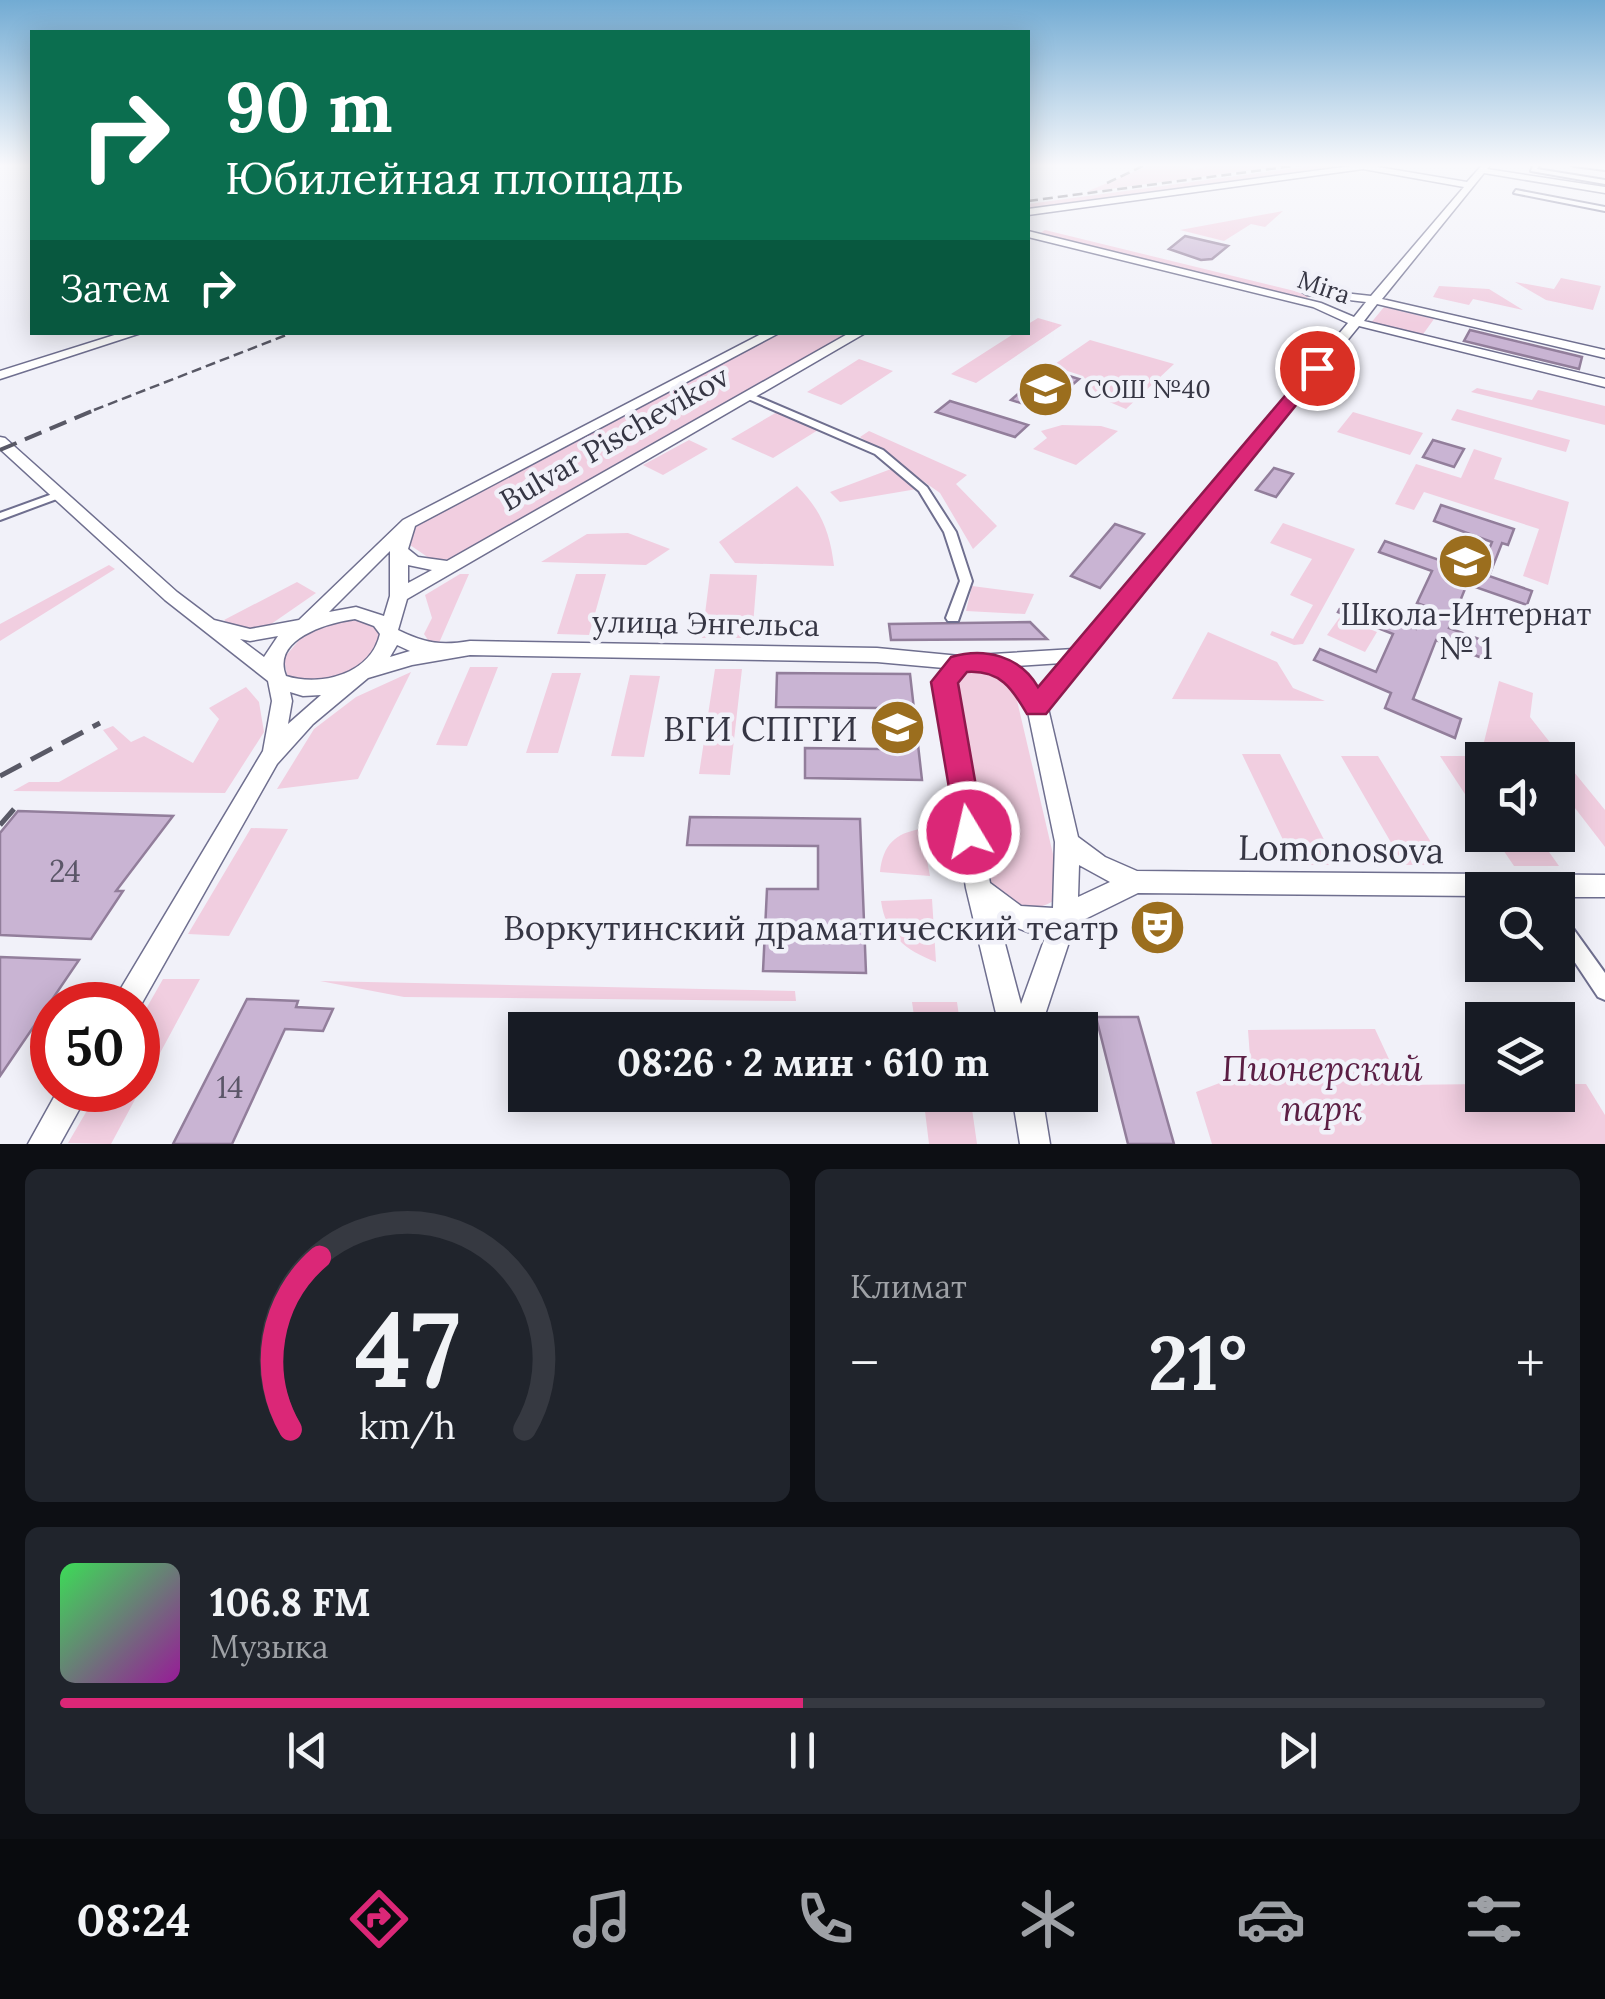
<!DOCTYPE html>
<html lang="ru">
<head>
<meta charset="utf-8">
<style>
	body { margin:0; font-family:Lora,serif; background:#20242c; color:#f1f3f6; height:100vh; display:flex; flex-direction:column; font-size:38px; white-space:nowrap }
	* { box-sizing:border-box; margin:0 }
	p { font-size:32px; color:#9ea1a6 }
	.icon { flex:none; width:55px; height:55px; fill:none; stroke:currentColor; stroke-width:2; stroke-linecap:round; stroke-linejoin:round }
	.map { position:relative; height:1144px; overflow:hidden }
	.sheet { display:flex; flex-direction:column; gap:25px; padding:25px; background:#0d0f14; flex:1 }
	.sheet>* { flex:none }
	.banner { position:absolute; left:30px; top:30px; width:1000px; height:305px; border-radius:0px; box-shadow:0 5px 25px #0003; background:#0b6e4f; color:#fff; overflow:hidden }
	.controls { position:absolute; left:1465px; top:742px; display:grid; gap:20px }
	.controls a { display:grid; place-items:center; width:110px; height:110px; border-radius:0px; background:#171b24; box-shadow:0 5px 25px #0003; font-size:50px }
	.speed { position:absolute; left:30px; top:982px; display:flex; gap:20px; font-size:50px; font-weight:700; text-align:center }
	.speed>* { display:grid; place-content:center; width:130px; height:130px; border-radius:50%; background:#171b24; box-shadow:0 5px 25px #0003; line-height:1 }
	.speed .limit { border:15px solid #d22; background:#fff; color:#111 }
	.pin { position:absolute; display:grid; place-items:center; width:85px; height:85px; color:#fff; margin:-42px; border:5px solid #fff; border-radius:50%; box-shadow:0 2px 10px #0007 }
	.me { position:absolute; width:110px; margin:-55px; rotate:351deg; stroke-linejoin:round; filter:drop-shadow(0 0 8px #0008) }
	.turn { display:flex; align-items:center; gap:35px; height:210px; padding:0 30px; font-size:45px }
	.turn .icon { width:130px; height:130px; stroke-width:2.5 }
	.turn b { display:block; font-size:70px; line-height:85px }
	.then { display:flex; align-items:center; height:95px; padding:0 30px; background:#0003; gap:20px; font-size:38px }
	.big { font-size:75px; font-weight:700; line-height:1.1 }
	.sheet .widget { flex:1; display:flex; flex-direction:column; justify-content:center; gap:15px; min-width:0; padding:0 35px; border-radius:15px; background:#20242c }
	.sheet .dial { align-items:center; gap:0 }
	.dial svg { height:260px; overflow:visible; fill:none; stroke:#363941; stroke-width:7; stroke-linecap:round; text-anchor:middle }
	.dial text { fill:#f1f3f6; stroke:none }
	.song { display:flex; align-items:center; gap:30px }
	.cover { width:120px; height:120px; border-radius:15px; background:linear-gradient(135deg,hsl(130 70% 55%),hsl(300 70% 35%)) }
	.played { height:10px; border-radius:5px; background:linear-gradient(90deg,#db2777 50%,#363941 50%) }
	.keys { display:flex; justify-content:space-around; direction:ltr }
	.heat { display:flex; justify-content:space-between; align-items:center; font-size:55px; direction:ltr }
	.sheet .tiles { flex:1; display:grid; gap:25px; grid-template-columns:1fr 1fr }
	.widget:last-child { grid-column:span 2 }
	.trip { position:absolute; left:508px; top:1012px; width:590px; height:100px; border-radius:0px; background:#171b24; box-shadow:0 5px 25px #0003; font-weight:700; line-height:100px; text-align:center }
	.dock { display:flex; height:160px; justify-content:space-around; align-items:center; background:#090b0e; color:#9ea1a6 }
	.dock .icon { width:70px; height:70px }
	.dock .on { color:#db2777 }
	.dock b { font-size:45px; color:#f1f3f6 }
	.map>svg:first-child { display:block }
	.green { fill:#f1cee0 }
	.building { fill:#c9b4d3; stroke:#927e9b; stroke-width:2.5 }
	.lines { fill:none; stroke-linecap:round; stroke-linejoin:round }
	.street-casing { stroke:#6f6f8f; stroke-width:4 }
	.secondary-casing { stroke:#6f6f8f; stroke-width:3 }
	.street { fill:#fff; fill-rule:evenodd }
	.secondary { fill:#fff; fill-rule:evenodd }
	.rail-far2 { stroke:#595966; stroke-width:2.5; stroke-dasharray:10 5; stroke-linecap:butt }
	.rail-far1 { stroke:#595966; stroke-width:4; stroke-dasharray:18 9; stroke-linecap:butt }
	.rail { stroke:#595966; stroke-width:5; stroke-dasharray:24 11; stroke-linecap:butt }
	.route { fill:#db2777; stroke:#8e194d; stroke-width:2.5 }
	.labels { text-anchor:middle; dominant-baseline:central; stroke-width:9; stroke-linejoin:round; paint-order:stroke }
	.far-street-label { font-size:25px; fill:#363644; stroke:#f1f1f9 }
	.far-poi-label { font-size:25px; fill:#363644; stroke:#f1f1f9; text-anchor:start }
	.street-label { font-size:30px; fill:#363644; stroke:#f1f1f9 }
	.poi-label { font-size:30px; fill:#363644; stroke:#f1f1f9 }
	.near-number-label { font-size:30px; fill:#5b5668 }
	.near-poi-label { font-size:35px; fill:#363644; stroke:#f1f1f9; text-anchor:end }
	.near-street-label { font-size:35px; fill:#363644; stroke:#f1f1f9 }
	.near-park-label { font-size:35px; font-style:italic; fill:#5b1e44; stroke:#f1f1f9 }
</style>
</head>
<body>
<div class="map">
<svg width="1605" height="1144" viewBox="0 0 1605 1144">
	<rect width="100%" height="100%" fill="#f1f1f9"/>
	<path class="green" d="M1152 164H1184L1195 170 1211 164H1298L1086 192Z
		M1325 164H1352L1028 210V204Z
		M1283 211 1265 227 1251 224 1224 241 1180 230Z
		M1045 230 1311 295 1304 300 1037 235Z
		M1561 278 1601 286 1593 310 1546 300 1515 282 1554 289Z
		M1439 286 1489 289 1523 310 1473 299 1469 305 1433 297Z
		M1384 307 1434 319 1421 337 1370 324Z
		M1038 318 1062 325 976 383 951 374 1015 333 1028 332V324Z
		M781 333H857L455 559 432 560 407 543 417 525Z
		M1090 340 1174 364 1126 409 1100 398 1083 376 1052 366Z
		M859 359 893 371 841 405 807 392Z
		M1477 388 1532 400 1538 390 1605 406V425L1471 392Z
		M1457 409 1570 440 1566 452 1451 420Z
		M777 412 818 430 773 458 731 439Z
		M1353 412 1423 433 1410 455 1337 432Z
		M1062 425 1101 426 1118 431 1076 465 1033 449 1047 438 1041 431Z
		M869 431 967 475 956 484 997 526 973 549 940 493 860 437Z
		M689 440 708 449 663 475 643 465Z
		M1474 449 1502 458 1494 479 1569 502 1548 585 1523 576 1539 529 1424 492 1414 510 1395 504 1416 464 1461 478Z
		M891 469 917 489 840 502 830 492Z
		M797 486C821 510 830 532 834 566L735 563 719 542Z
		M1283 523 1355 549 1303 644 1294 645 1270 635 1272 631 1293 639 1313 605 1290 595 1312 559 1270 543Z
		M628 533 670 549 646 565 541 562 587 534Z
		M109 565 115 569 0 641V624Z
		M460 574H469L439 643H430L424 634 432 618 425 595Z
		M576 574H606L589 635 557 634Z
		M710 574 757 575 752 638H702Z
		M297 582 316 593 264 629 239 632 224 620Z
		M972 586 1034 594 1025 614 966 611Z
		M1340 617 1377 632 1365 652 1327 635Z
		M344 620C434 620 338 707 287 675L284 658 306 632Z
		M1208 632 1277 662 1293 688 1325 701 1172 699Z
		M470 667H498L467 746 436 745Z
		M987 667 1008 679 1015 692 1060 884 1057 898C1035 916 1003 909 991 883L958 693C958 674 970 669 987 667Z
		M715 669H742L730 775 699 774Z
		M411 672 358 779 277 789 314 729 356 697Z
		M552 673H581L558 753H526Z
		M630 675 660 676 644 757 611 756Z
		M1499 681 1533 693 1530 717 1552 745 1484 742Z
		M246 687 259 702 264 732 225 793 13 791 29 782H59L118 749 103 730 113 726 131 742 144 736 193 763 219 719 209 708Z
		M1242 754H1280L1337 865H1295Z
		M1341 756H1378L1445 865H1404Z
		M1440 756H1481L1483 760 1482 820Z
		M1558 761H1565L1605 810V847L1558 786Z
		M251 828 288 829 229 936 188 934Z
		M921 829 930 876 880 872C883 845 895 833 921 829Z
		M1493 835H1537L1559 866H1514Z
		M932 899 936 962C905 950 886 935 881 901Z
		M163 979H200L111 1144 68 1143 99 1090H138V1023Z
		M320 981 795 991 796 1001 404 997Z
		M912 1002H957L961 1030H916Z
		M1375 1029 1401 1085 1482 1084V1095H1558V1084H1586L1605 1115V1144H1212L1196 1092 1251 1071 1248 1030Z
		M923 1095H970L977 1144H929Z"/>
	<path class="building" d="M1185 236 1228 246 1212 259 1201 260 1169 249Z
		M1470 330 1582 357 1579 369 1464 341Z
		M1047 369 1079 379 1043 410 1011 400Z
		M950 401 1028 425 1015 437 936 412Z
		M1433 440 1464 449 1454 467 1423 457Z
		M1274 468 1293 474 1276 497 1256 490Z
		M1441 505 1514 529 1508 545 1502 543 1489 576 1532 591 1527 605 1467 584 1449 628 1487 642 1482 658 1436 640 1413 699 1461 719 1455 738 1385 708 1391 693 1314 660 1320 649 1376 672 1393 634 1338 612 1344 601 1416 629 1425 606 1417 603 1432 571 1379 552 1385 541 1479 574 1492 542 1434 521Z
		M1115 524 1144 534 1100 588 1071 576Z
		M1030 622 1047 639 891 640 889 624Z
		M777 673 910 674 922 780 805 778V748L880 749 877 708 776 707Z
		M18 811 173 816 116 891H123L91 939 0 935V833Z
		M690 817 860 819 866 973 763 971 767 889H818V846L687 845Z
		M0 957 79 960 0 1076Z
		M247 999 298 1001 296 1007 333 1009 323 1031 285 1029 232 1144H173Z
		M1096 1017H1138L1174 1144H1128Z"/>
	<g class="lines">
		<defs>
			<path id="street" d="M1534 164H1540L1537 169 1605 180V184L1531 171Z
				M1571 164 1605 166V170L1574 166Z
				M1516 190 1605 207V211L1514 193Z
				M749 393 883 450 927 487 956 532 972 581 958 621H948L946 618 960 581 944 532 919 491 875 454 746 398V394Z
				M58 492 62 493 64 495 62 497 0 520V513Z
				M1558 914 1564 916 1605 973V1000L1598 997 1558 937Z"/>
			<path id="secondary" d="M1366 164H1385L1378 167 1467 182 1483 164H1491L1487 169 1605 187V193L1484 173 1382 299 1605 350V358L1377 304 1364 321 1605 379V387L1359 326 1048 708 1078 837 1105 857 1137 871 1605 875V897H1558V890H1482V896L1138 893 1075 924 1040 1030H1000L966 888 935 681 944 668 877 662 470 655 412 665 368 678 313 724 277 764 138 1010V1005H111L263 751 272 701 268 681 165 600 0 449V437L5 438 177 592 214 620 250 629 299 620 403 520 765 332H781L415 526 408 549 418 557 447 561 851 332H867L407 599 398 630C425 643 440 646 470 641L877 648 960 656 1074 649 1348 323 1313 307 1028 237V231L1321 303 1354 317 1366 302 1307 295 1302 292 1307 289 1371 296 1464 187 1363 169 1028 215V209ZM390 551V596L384 616 356 607 329 612ZM408 565 432 570 408 583ZM355 619 374 626 380 634C371 674 321 687 286 676 271 639 327 623 355 619ZM278 636 264 657 240 639 250 641ZM397 645 410 651 390 657ZM1062 663 1038 692 1027 674 1015 666ZM988 668 1013 684 1027 707 1055 842 1053 908 1021 906 990 883 955 682 966 670ZM290 692 303 696 321 695 288 724 292 701ZM1079 865 1110 882 1078 897ZM999 921 1028 932H1047L1021 1004Z
				M124 332H144L0 379V371Z
				M58 1090H90L60 1144H28Z
				M1012 1095H1042L1050 1144H1020Z"/>
		</defs>
		<use href="#street" class="street-casing"/>
		<use href="#secondary" class="secondary-casing"/>
		<use href="#street" class="street"/>
		<use href="#secondary" class="secondary"/>
		<path class="rail-far2" d="M1107 183 1147 164
			M1028 201 1308 164
			M94 410 294 332"/>
		<path class="rail-far1" d="M0 450 99 408"/>
		<path class="rail" d="M0 776 100 723
			M0 825 14 809"/>
	</g>
	<linearGradient id="sky" x2="0" y2="1"><stop stop-color="#72abd3"/><stop offset="0.51" stop-color="#f9f9fc"/><stop offset="1" stop-color="#f9f9fc" stop-opacity="0"/></linearGradient>
	<rect width="1605" height="324" fill="url(#sky)"/>
	<path class="route" d="M1311 365 1326 368 1046 714H1027C1012 688 1000 670 967 672L958 683 984 832 980 841 969 845 958 841 931 682 951 657C985 647 1020 656 1038 687Z"/>
	<defs>
		<symbol id="school-disc" viewBox="-11 -11 22 22"><circle r="9.5" fill="#9b6e1e" stroke="#f1f1f9"/><path d="M0-5L7-2L0 1L-7-2ZM-4 1L0 2.5L4 1V4Q0 6-4 4Z" fill="#fff"/></symbol>
		<symbol id="university-disc" viewBox="-11 -11 22 22"><circle r="9.5" fill="#9b6e1e" stroke="#f1f1f9"/><path d="M0-5L7-2L0 1L-7-2ZM-4 1L0 2.5L4 1V4Q0 6-4 4Z" fill="#fff"/></symbol>
		<symbol id="theatre-disc" viewBox="-11 -11 22 22"><circle r="9.5" fill="#9b6e1e" stroke="#f1f1f9"/><path d="M-5-5.5Q0-4 5-5.5V0Q5 5 0 6Q-5 5-5 0ZM-3.3-2.5H-1v1.5H-3.3ZM1-2.5H3.3v1.5H1ZM-2.8 1Q0 5.5 2.8 1Z" fill="#fff"/></symbol>
	</defs>
	<g fill-rule="evenodd">
		<use href="#school-disc" x="1014" y="358" width="63" height="63"/>
		<use href="#school-disc" x="1434" y="530" width="63" height="63"/>
		<use href="#university-disc" x="866" y="696" width="63" height="63"/>
		<use href="#theatre-disc" x="1126" y="896" width="63" height="63"/>
	</g>
	<g class="labels">
		<g class="far-street-label">
			<text transform="translate(1324 287) rotate(19)">Mira</text>
		</g>
		<g class="far-poi-label">
			<text x="1084" y="389">СОШ №40</text>
		</g>
		<g class="street-label">
			<text transform="translate(614 438) rotate(-30)">Bulvar Pischevikov</text>
			<text transform="translate(706 623) rotate(1)">улица Энгельса</text>
		</g>
		<g class="poi-label">
			<text x="1466" y="614">Школа-Интернат<tspan x="1466" dy="34">№ 1</tspan></text>
		</g>
		<g class="near-number-label">
			<text x="65" y="871">24</text>
			<text x="230" y="1087">14</text>
		</g>
		<g class="near-poi-label">
			<text x="858" y="728">ВГИ СПГГИ</text>
			<text x="1119" y="927">Воркутинский драматический театр</text>
		</g>
		<g class="near-street-label">
			<text transform="translate(1341 849) rotate(1)">Lomonosova</text>
		</g>
		<g class="near-park-label">
			<text x="1322" y="1068">Пионерский<tspan x="1322" dy="40">парк</tspan></text>
		</g>
	</g>
</svg>
<div class="controls">
<a><svg class="icon" aria-label="sound" viewBox="0 0 24 24"><path d="M4 9h4l5-4v14l-5-4H4zM17 9q2 3 0 6"/></svg></a>
<a><svg class="icon" aria-label="search" viewBox="0 0 24 24"><circle cx="10" cy="10" r="6"/><path d="M15 15l6 6"/></svg></a>
<a><svg class="icon" aria-label="layers" viewBox="0 0 24 24"><path d="M12 4l9 5-9 5-9-5zM3 14l9 5 9-5"/></svg></a>
</div>
<div class="speed"><div class="limit">50</div></div>
<div class="pin" style="left:1317px;top:368px;background:#d93025"><svg class="icon" aria-label="arrive" viewBox="0 0 24 24"><path d="M6 21V4h12l-3 4 3 4H6"/></svg></div>
<svg class="me" style="left:969px;top:832px" viewBox="-20 -20 40 40"><circle r="17" fill="#db2777" stroke="#fff" stroke-width="3"/><path d="M0-11L8 9 0 5-8 9z" fill="#fff"/></svg>
<div class="trip">08:26 · 2 мин · 610 m</div>
<div class="banner">
<div class="turn"><svg class="icon" aria-label="right" viewBox="0 0 24 24"><path d="M7 20v-9h11M14 6l5 5-5 5"/></svg><div><b>90 m</b>Юбилейная площадь</div></div>
<div class="then">Затем<svg class="icon" aria-label="right" viewBox="0 0 24 24"><path d="M7 20v-9h11M14 6l5 5-5 5"/></svg></div>
</div>
</div>
<section class="sheet">
<div class="tiles">
<div class="widget dial"><svg viewBox="0 0 100 80">
<path d="M14 69A42 42 0 1 1 86 69"/>
<path d="M14 69A42 42 0 0 1 23 16" stroke="#db2777"/>
<text x="50" y="56" font-size="32" font-weight="700">47</text>
<text x="50" y="72" font-size="11">km/h</text>
</svg></div>
<div class="widget"><p>Климат</p>
<div class="heat"><a>−</a><b class="big">21°</b><a>+</a></div>
</div>
<div class="widget">
<div class="song"><i class="cover"></i><div><b>106.8 FM</b><p>Музыка</p></div></div>
<div class="played"></div>
<div class="keys"><svg class="icon" aria-label="previous" viewBox="0 0 24 24"><path d="M18 5L8 12l10 7zM5 5v14"/></svg><svg class="icon" aria-label="pause" viewBox="0 0 24 24"><path d="M8 5v14M16 5v14"/></svg><svg class="icon" aria-label="next" viewBox="0 0 24 24"><path d="M6 5l10 7-10 7zM19 5v14"/></svg></div>
</div>
</div>
</section>
<nav class="dock">
<b>08:24</b>
<svg class="icon on" aria-label="directions" viewBox="0 0 24 24"><path d="M12 3l9 9-9 9-9-9zM9 14v-3h6M13 9l2 2-2 2"/></svg>
<svg class="icon" aria-label="music" viewBox="0 0 24 24"><path d="M9 18V5l10-2v13"/><circle cx="6" cy="18" r="3"/><circle cx="16" cy="16" r="3"/></svg>
<svg class="icon" aria-label="phone" viewBox="0 0 24 24"><path d="M5 4h4l2 5-3 2q2 4 5 5l2-3 5 2v4C11 20 4 13 5 4z"/></svg>
<svg class="icon" aria-label="climate" viewBox="0 0 24 24"><path d="M12 3v18M4 7l16 10M4 17L20 7"/></svg>
<svg class="icon" aria-label="car" viewBox="0 0 24 24"><path d="M5 17H2v-5l4-1 3-4h7l3 4 3 1v5h-3M9 17h6M6 11h13"/><circle cx="7" cy="17" r="2"/><circle cx="17" cy="17" r="2"/></svg>
<svg class="icon" aria-label="filters" viewBox="0 0 24 24"><path d="M4 7h16M4 17h16"/><circle cx="9" cy="7" r="2"/><circle cx="15" cy="17" r="2"/></svg>
</nav>
</body>
</html>
